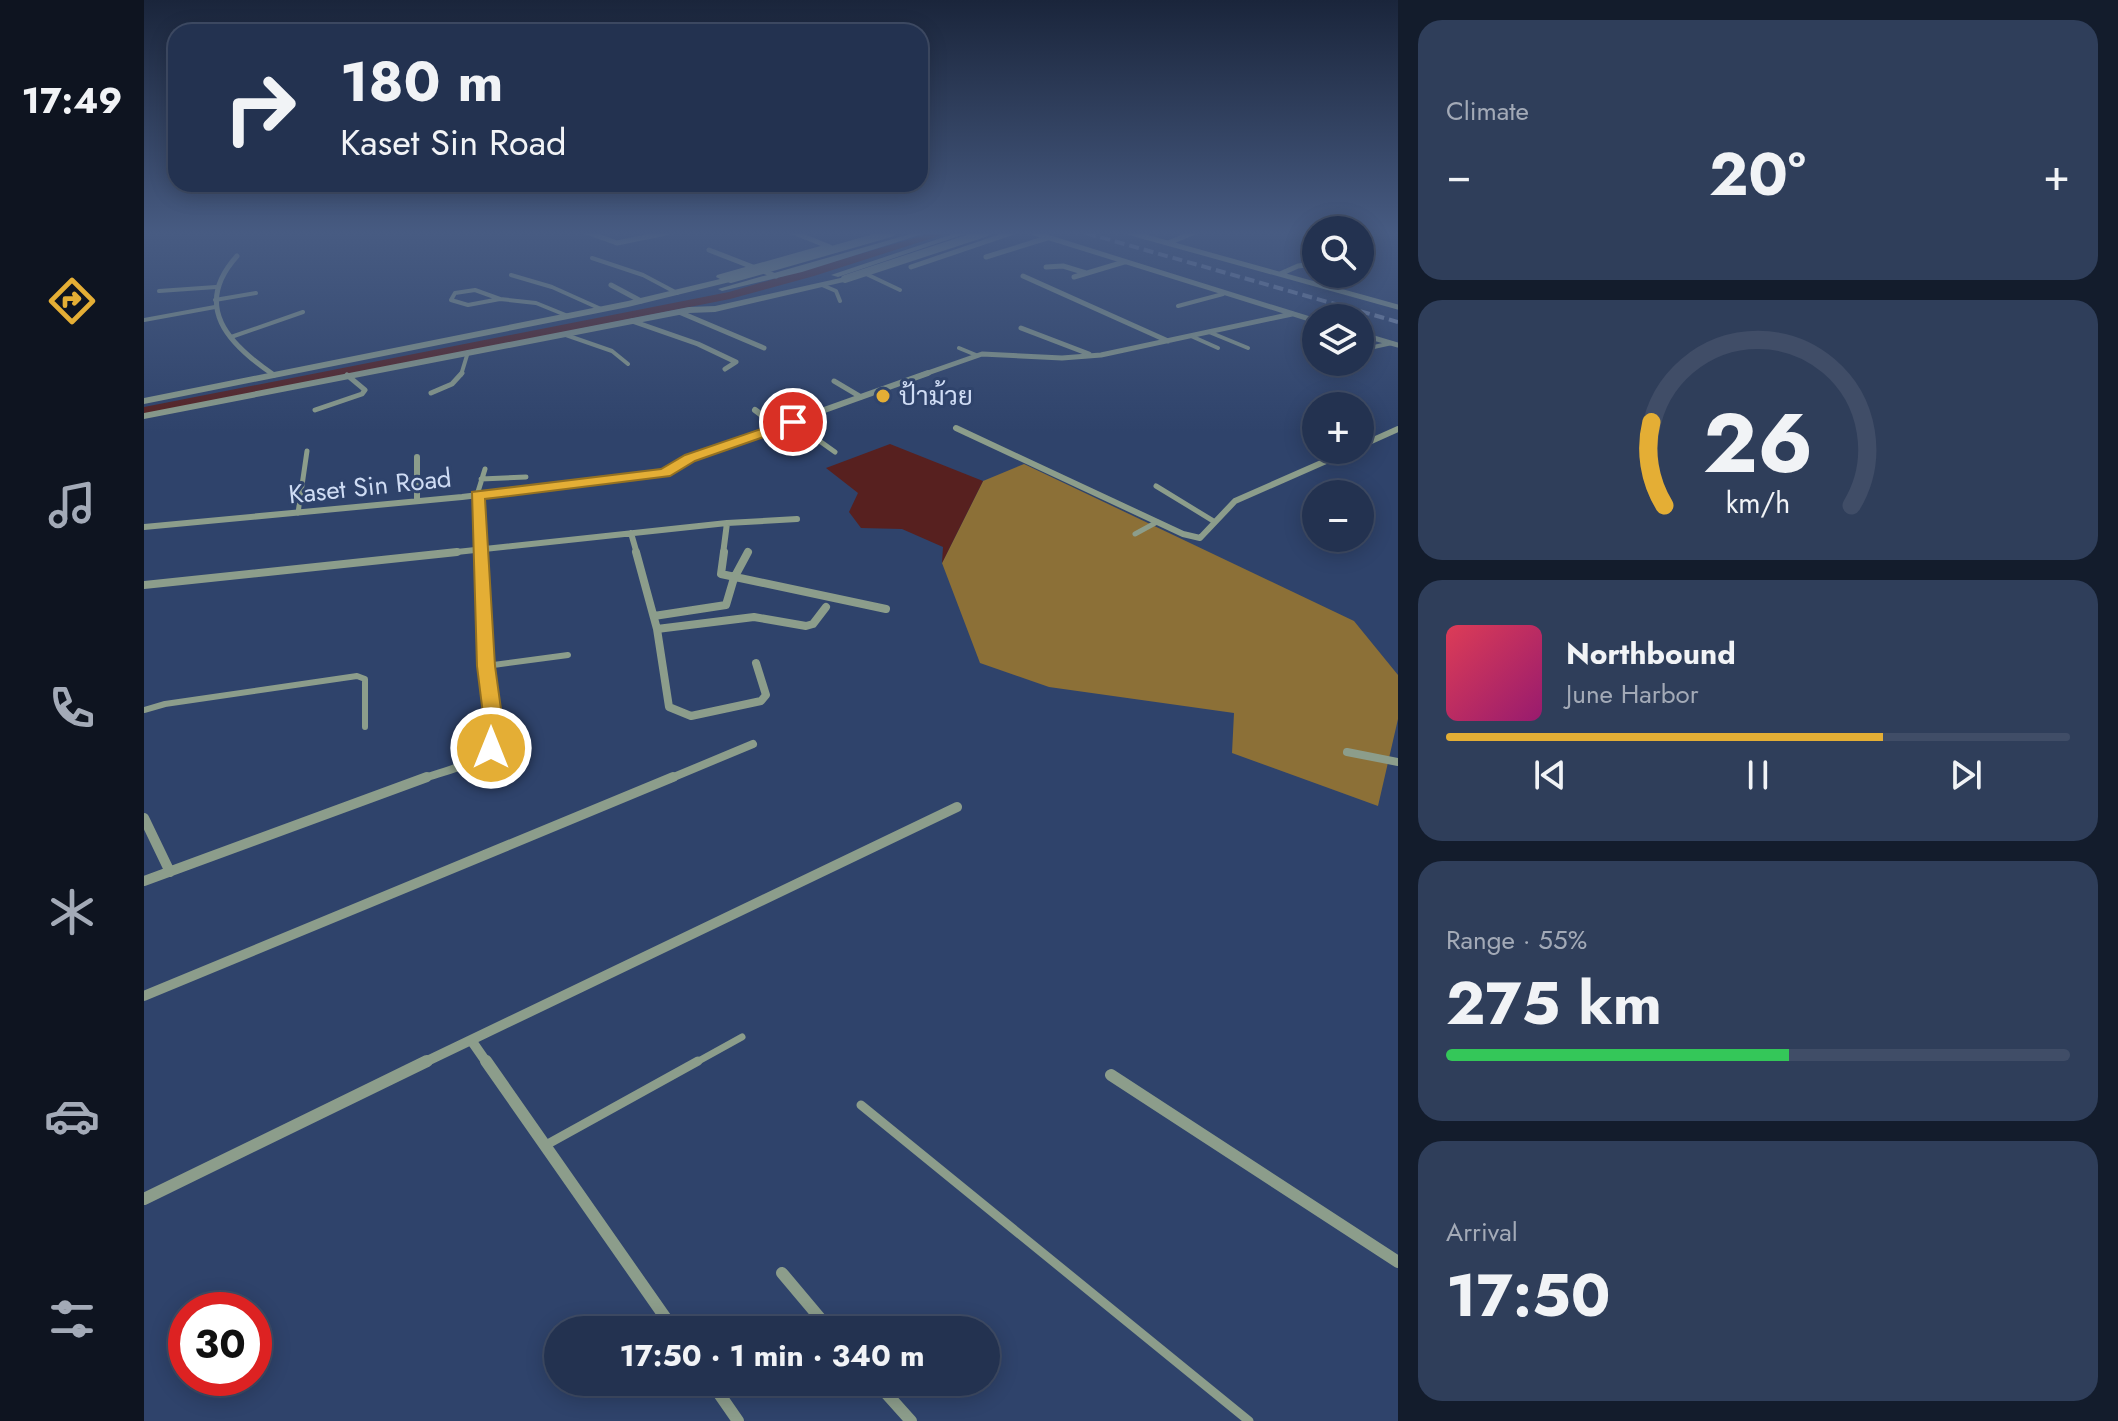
<!DOCTYPE html>
<html lang="en">
<head>
<meta charset="utf-8">
<style>
	body { margin:0; font-family:Jost,Sarabun,sans-serif; background:#2f3e5a; color:#f1f3f6; height:100vh; display:flex; flex-direction:column; font-size:30px; white-space:nowrap }
	* { box-sizing:border-box; margin:0 }
	p { font-size:26px; color:#a3aab7 }
	.icon { flex:none; width:44px; height:44px; fill:none; stroke:currentColor; stroke-width:2; stroke-linecap:round; stroke-linejoin:round }
	.map { position:relative; flex:1; overflow:hidden }
	.drawer { display:flex; flex-direction:column; gap:20px; padding:20px; background:#131c2c; width:720px }
	.drawer>* { flex:none }
	.top-card { position:absolute; left:24px; top:24px; width:760px; height:168px; border-radius:24px; box-shadow:0 4px 20px #0003,0 0 0 2px #404d67; background:#233250; color:#f1f3f6; overflow:hidden }
	.tools { position:absolute; left:1158px; top:216px; display:grid; gap:16px }
	.tools a { display:grid; place-items:center; width:72px; height:72px; border-radius:50%; background:#233250; box-shadow:0 4px 20px #0003,0 0 0 2px #404d67; font-size:40px }
	.speed { position:absolute; left:24px; top:1292px; display:flex; gap:16px; font-size:40px; font-weight:700; text-align:center }
	.speed>* { display:grid; place-content:center; width:104px; height:104px; border-radius:50%; background:#233250; box-shadow:0 4px 20px #0003,0 0 0 2px #404d67; line-height:1 }
	.speed .limit { border:12px solid #d22; background:#fff; color:#111 }
	.pin { position:absolute; display:grid; place-items:center; width:68px; height:68px; color:#fff; margin:-34px; border:4px solid #fff; border-radius:50%; box-shadow:0 2px 8px #0007 }
	.me { position:absolute; width:88px; margin:-44px; rotate:0deg; stroke-linejoin:round; filter:drop-shadow(0 0 6px #0008) }
	.turn { display:flex; align-items:center; gap:28px; height:168px; padding:0 40px; font-size:36px }
	.turn .icon { width:104px; height:104px; stroke-width:2.5 }
	.turn b { display:block; font-size:56px; line-height:68px }
	.big { font-size:60px; font-weight:700; line-height:1.1 }
	.drawer .tile { flex:1; display:flex; flex-direction:column; justify-content:center; gap:12px; min-width:0; padding:0 28px; border-radius:24px; background:#2f3e5a }
	.drawer .dial { align-items:center; gap:0 }
	.dial svg { height:208px; overflow:visible; fill:none; stroke:#404d67; stroke-width:7; stroke-linecap:round; text-anchor:middle }
	.dial text { fill:#f1f3f6; stroke:none }
	.song { display:flex; align-items:center; gap:24px }
	.cover { width:96px; height:96px; border-radius:12px; background:linear-gradient(135deg,hsl(350 70% 55%),hsl(320 70% 35%)) }
	.played { height:8px; border-radius:4px; background:linear-gradient(90deg,#e4ae35 70%,#404d67 70%) }
	.keys { display:flex; justify-content:space-around; direction:ltr }
	.heat { display:flex; justify-content:space-between; align-items:center; font-size:44px; direction:ltr }
	.charge { height:12px; border-radius:6px; background:linear-gradient(90deg,#34c759 55%,#404d67 0) }
	.trip { position:absolute; left:400px; top:1316px; width:456px; height:80px; border-radius:40px; background:#233250; box-shadow:0 4px 20px #0003,0 0 0 2px #404d67; font-weight:700; line-height:80px; text-align:center }
	main { display:flex; flex:1; min-height:0 }
	.tab-bar { display:flex; flex-direction:column; width:144px; justify-content:space-around; align-items:center; background:#0e1420; color:#a3aab7 }
	.tab-bar .icon { width:56px; height:56px }
	.tab-bar .current { color:#e4ae35 }
	.tab-bar b { font-size:36px; color:#f1f3f6 }
	.map>svg:first-child { display:block }
	.forest { fill:#8c7037 }
	.water { fill:#57201f }
	.lines { fill:none; stroke-linecap:round; stroke-linejoin:round }
	.canal { fill:#57201f; fill-rule:evenodd }
	.service-far4 { stroke:#8c9d8b; stroke-width:4 }
	.service-far3 { stroke:#8c9d8b; stroke-width:5 }
	.service-far2 { stroke:#8c9d8b; stroke-width:6 }
	.service-far1 { stroke:#8c9d8b; stroke-width:7 }
	.service { stroke:#8c9d8b; stroke-width:9 }
	.minor-far4 { stroke:#8c9d8b; stroke-width:5 }
	.minor-far3 { stroke:#8c9d8b; stroke-width:6 }
	.minor-far2 { stroke:#8c9d8b; stroke-width:8 }
	.minor-far1 { stroke:#8c9d8b; stroke-width:10 }
	.minor { stroke:#8c9d8b; stroke-width:12 }
	.tertiary { fill:#8c9d8b; fill-rule:evenodd }
	.rail { stroke:#7b8cac; stroke-width:4; stroke-dasharray:10 5; stroke-linecap:butt }
	.tertiary-bridge { stroke:#8c9d8b; stroke-width:8 }
	.route { fill:#e4ae35; stroke:#947122; stroke-width:2 }
	.poi-dot { fill:#e4ae35; stroke:#2f436b; stroke-width:3 }
	.labels { text-anchor:middle; dominant-baseline:central; stroke-width:6; stroke-linejoin:round; paint-order:stroke }
	.far-poi-label { font-size:26px; fill:#cfdcf4; stroke:#2f436b; text-anchor:start }
	.far-street-label { font-size:26px; fill:#cfdcf4; stroke:#2f436b }
</style>
</head>
<body>
<main>
<nav class="tab-bar">
<b>17:49</b>
<svg class="icon current" aria-label="directions" viewBox="0 0 24 24"><path d="M12 3l9 9-9 9-9-9zM9 14v-3h6M13 9l2 2-2 2"/></svg>
<svg class="icon" aria-label="music" viewBox="0 0 24 24"><path d="M9 18V5l10-2v13"/><circle cx="6" cy="18" r="3"/><circle cx="16" cy="16" r="3"/></svg>
<svg class="icon" aria-label="phone" viewBox="0 0 24 24"><path d="M5 4h4l2 5-3 2q2 4 5 5l2-3 5 2v4C11 20 4 13 5 4z"/></svg>
<svg class="icon" aria-label="climate" viewBox="0 0 24 24"><path d="M12 3v18M4 7l16 10M4 17L20 7"/></svg>
<svg class="icon" aria-label="car" viewBox="0 0 24 24"><path d="M5 17H2v-5l4-1 3-4h7l3 4 3 1v5h-3M9 17h6M6 11h13"/><circle cx="7" cy="17" r="2"/><circle cx="17" cy="17" r="2"/></svg>
<svg class="icon" aria-label="filters" viewBox="0 0 24 24"><path d="M4 7h16M4 17h16"/><circle cx="9" cy="7" r="2"/><circle cx="15" cy="17" r="2"/></svg>
</nav>
<div class="map">
<svg width="1254" height="1421" viewBox="0 0 1254 1421">
	<rect width="100%" height="100%" fill="#2f436b"/>
	<path class="forest" d="M880 464 1210 621 1254 675V719L1234 806 1088 753 1090 713 905 687 836 663 798 563 839 481Z"/>
	<path class="water" d="M746 444 839 481 798 563 799 547 758 529 717 528 705 512 714 493 682 468Z"/>
	<g class="lines">
		<path class="canal" d="M788 233H804L670 276 586 299 0 415V407L585 292Z"/>
		<path class="service-far4" d="M448 258 499 275 533 293
			M718 272 756 290
			M367 275 408 287 457 309
			M678 285 692 291 696 301
			M331 290 356 299 324 305 307 300 311 293Z
			M15 291 72 287
			M356 299 392 303 424 316
			M71 300 112 293
			M1034 306 1079 294
			M0 320 71 307
			M1065 332 1104 348
			M419 334 468 351 484 364
			M1047 336 1074 348
			M87 337 159 312
			M815 348 832 355
			M1216 350 1248 343
			M317 375 324 352"/>
		<path class="service-far3" d="M690 381 717 397
			M287 393 308 384 318 373
			M171 410 218 394 221 390 203 375
			M649 422 691 452
			M337 479 382 477
			M1012 486 1071 522
			M333 495 341 469
			M154 513 163 451
			M991 534 1013 522"/>
		<path class="service-far2" d="M342 666 424 655
			M0 710 21 704 213 676 221 679V727"/>
		<path class="service-far1" d="M551 1063 598 1037"/>
		<path class="service" d="M717 1105 1105 1421
			M402 1145 554 1061"/>
		<path class="minor-far4" d="M445 233 473 243 522 233
			M651 233 686 247
			M890 233 1172 321
			M987 233 1254 307
			M1216 235 1219 233
			M1024 243 1049 233
			M565 250 632 276
			M93 256C48 306 84 344 130 375
			M842 257 903 238
			M767 267 867 233
			M902 267 919 266 942 273
			M1136 274 1154 266 1169 264
			M879 276 1024 341
			M930 277 980 262
			M467 285 497 301
			M535 312 620 348
			M488 321 554 344 592 362 581 369
			M877 328 945 354
			M1216 334 1254 345
			M778 375 838 354 918 358 957 355 1148 314"/>
		<path class="minor-far3" d="M611 410 634 427
			M812 428 1039 534 1056 538 1091 501 1207 450
			M1216 446 1254 429
			M273 457V501
			M333 495 336 554
			M583 523 653 519
			M0 527 318 497 521 473 546 458 784 373
			M487 533 493 554
			M294 554 583 523 579 554"/>
		<path class="minor-far2" d="M492 552 513 629 525 707 547 716 617 701 622 695 612 663
			M580 552 577 574 742 609
			M0 585 313 552
			M510 616 582 605 590 578 604 552
			M513 629 610 617 662 626 669 624 682 607
			M1203 752 1254 762
			M278 779C302 770 341 764 351 738L342 666 336 552
			M525 779 609 744"/>
		<path class="minor-far1" d="M0 818 26 872
			M0 881 283 777
			M0 996 529 777
			M279 1063 327 1040
			M343 1063 327 1040 813 807"/>
		<path class="minor" d="M342 1061 530 1330
			M967 1075 1254 1262
			M0 1199 283 1061
			M638 1273 686 1330
			M567 1382 594 1421
			M732 1382 767 1421"/>
		<path class="tertiary" d="M770 233H782L658 272 578 291 574 289Z
			M812 233H824L694 277 687 275Z
			M680 245 687 247 583 278 590 277V281L484 307 0 404V398L484 301 576 279 572 277 573 275Z
			M701 277H704V281L571 312 545 313 0 419V413L545 307 571 306Z"/>
		<path class="rail" d="M942 233 1254 322"/>
		<path class="tertiary-bridge" d="M587 279 747 233
			M701 279 841 233"/>
	</g>
	<linearGradient id="sky" x2="0" y2="1"><stop stop-color="#1a253b"/><stop offset="0.54" stop-color="#475b82"/><stop offset="1" stop-color="#475b82" stop-opacity="0"/></linearGradient>
	<rect width="1254" height="432" fill="url(#sky)"/>
	<path class="route" d="M649 418 654 419V425L551 461 526 476 341 499 351 666 361 738 354 752H341L338 748 342 738 333 666 328 492 517 469 541 455Z"/>
	<circle class="poi-dot" cx="739" cy="396" r="8"/>
	<g class="labels">
		<g class="far-poi-label">
			<text x="755" y="396">ป้าม้วย</text>
		</g>
		<g class="far-street-label">
			<text transform="translate(226 486) rotate(-6)">Kaset Sin Road</text>
		</g>
	</g>
</svg>
<div class="tools">
<a><svg class="icon" aria-label="search" viewBox="0 0 24 24"><circle cx="10" cy="10" r="6"/><path d="M15 15l6 6"/></svg></a>
<a><svg class="icon" aria-label="layers" viewBox="0 0 24 24"><path d="M12 4l9 5-9 5-9-5zM3 14l9 5 9-5"/></svg></a>
<a>+</a>
<a>−</a>
</div>
<div class="speed"><div class="limit">30</div></div>
<div class="pin" style="left:649px;top:422px;background:#d93025"><svg class="icon" aria-label="arrive" viewBox="0 0 24 24"><path d="M6 21V4h12l-3 4 3 4H6"/></svg></div>
<svg class="me" style="left:347px;top:748px" viewBox="-20 -20 40 40"><circle r="17" fill="#e4ae35" stroke="#fff" stroke-width="3"/><path d="M0-11L8 9 0 5-8 9z" fill="#fff"/></svg>
<div class="trip">17:50 · 1 min · 340 m</div>
<div class="top-card">
<div class="turn"><svg class="icon" aria-label="right" viewBox="0 0 24 24"><path d="M7 20v-9h11M14 6l5 5-5 5"/></svg><div><b>180 m</b>Kaset Sin Road</div></div>
</div>
</div>
<section class="drawer">
<div class="tile"><p>Climate</p>
<div class="heat"><a>−</a><b class="big">20°</b><a>+</a></div>
</div>
<div class="tile dial"><svg viewBox="0 0 100 80">
<path d="M14 69A42 42 0 1 1 86 69"/>
<path d="M14 69A42 42 0 0 1 9 37" stroke="#e4ae35"/>
<text x="50" y="56" font-size="32" font-weight="700">26</text>
<text x="50" y="72" font-size="11">km/h</text>
</svg></div>
<div class="tile">
<div class="song"><i class="cover"></i><div><b>Northbound</b><p>June Harbor</p></div></div>
<div class="played"></div>
<div class="keys"><svg class="icon" aria-label="previous" viewBox="0 0 24 24"><path d="M18 5L8 12l10 7zM5 5v14"/></svg><svg class="icon" aria-label="pause" viewBox="0 0 24 24"><path d="M8 5v14M16 5v14"/></svg><svg class="icon" aria-label="next" viewBox="0 0 24 24"><path d="M6 5l10 7-10 7zM19 5v14"/></svg></div>
</div>
<div class="tile"><p>Range · 55%</p><b class="big">275 km</b><div class="charge"></div></div>
<div class="tile"><p>Arrival</p><b class="big">17:50</b></div>
</section>
</main>
</body>
</html>
